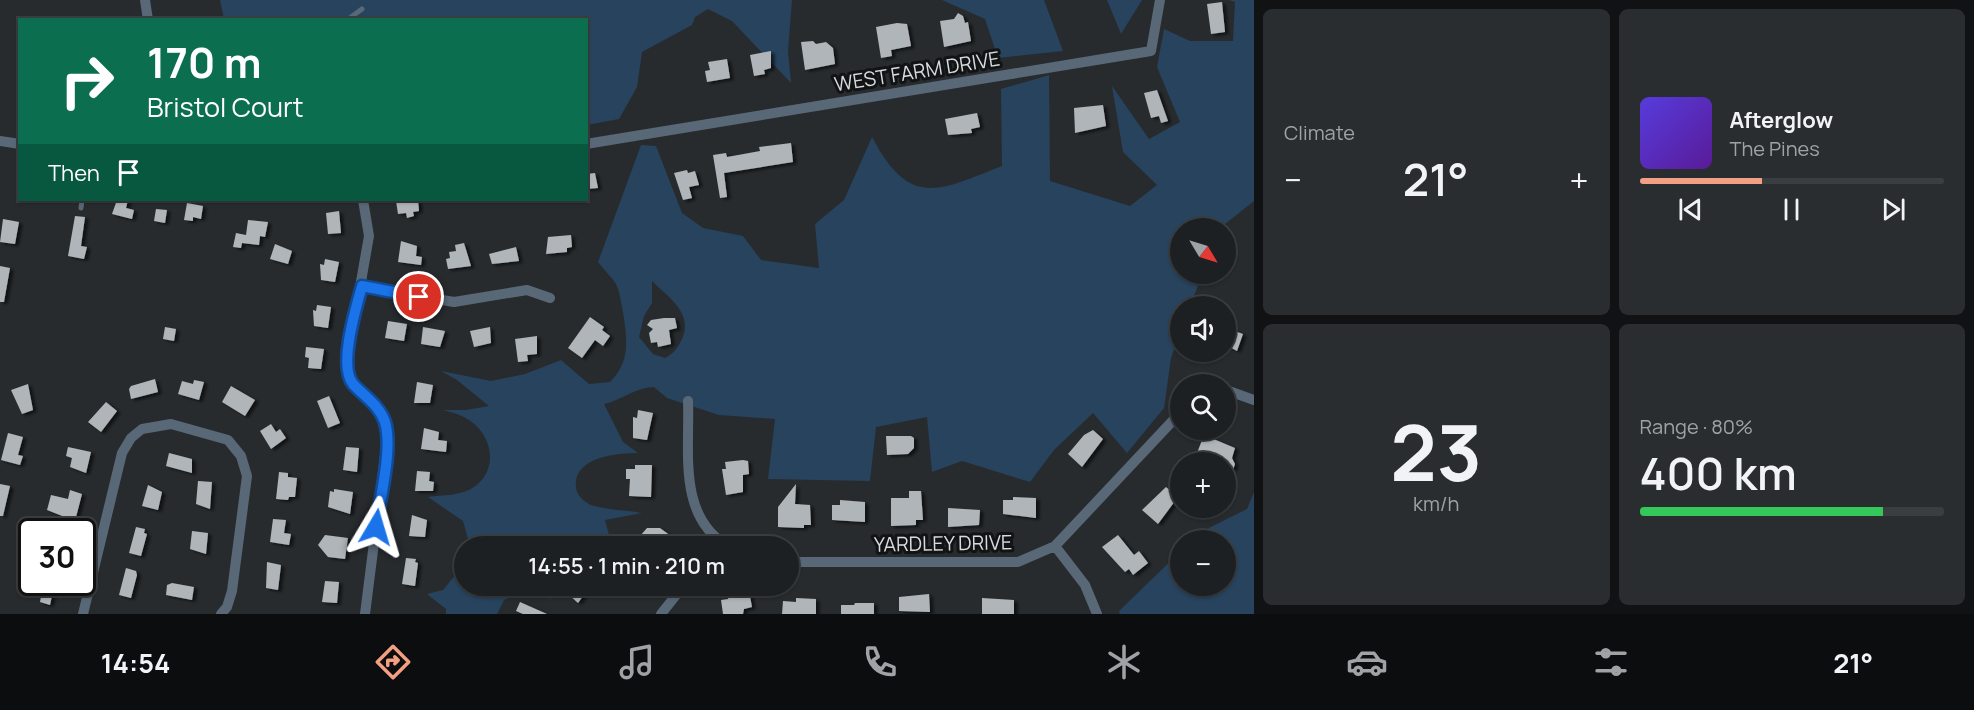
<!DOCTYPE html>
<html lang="en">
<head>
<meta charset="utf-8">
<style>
	body { margin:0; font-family:Manrope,sans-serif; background:#2a2d2f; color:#f1f3f6; height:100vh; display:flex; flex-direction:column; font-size:22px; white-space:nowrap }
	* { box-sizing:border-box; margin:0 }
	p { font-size:20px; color:#a0a3a5 }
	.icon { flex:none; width:33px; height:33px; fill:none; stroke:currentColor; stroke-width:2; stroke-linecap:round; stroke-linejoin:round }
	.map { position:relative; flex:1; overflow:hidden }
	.drawer { display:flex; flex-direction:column; gap:9px; padding:9px; background:#101213; width:720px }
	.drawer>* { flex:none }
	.top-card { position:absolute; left:18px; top:18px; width:570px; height:183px; border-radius:0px; box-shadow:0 2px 4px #0004,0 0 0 2px #3b3e40; background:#0b6e4f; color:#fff; overflow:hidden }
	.needle { width:39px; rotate:128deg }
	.tools { position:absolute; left:1170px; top:218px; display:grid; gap:12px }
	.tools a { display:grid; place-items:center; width:66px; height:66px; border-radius:50%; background:#1d2022; box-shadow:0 2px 4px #0004,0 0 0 2px #3b3e40; font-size:30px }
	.speed { position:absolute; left:18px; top:518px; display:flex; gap:12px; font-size:30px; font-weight:700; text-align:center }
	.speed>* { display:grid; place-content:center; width:78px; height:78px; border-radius:50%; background:#1d2022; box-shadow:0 2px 4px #0004,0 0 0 2px #3b3e40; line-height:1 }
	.speed .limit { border:3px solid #111; border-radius:9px; background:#fff; color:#111 }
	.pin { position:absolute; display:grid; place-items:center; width:51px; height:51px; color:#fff; margin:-26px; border:3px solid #fff; border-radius:50%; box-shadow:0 2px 6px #0007 }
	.me { position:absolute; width:66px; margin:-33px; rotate:7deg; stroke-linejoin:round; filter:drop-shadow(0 0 4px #0008) }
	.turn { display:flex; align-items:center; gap:21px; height:126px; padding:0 30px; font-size:27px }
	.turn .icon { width:78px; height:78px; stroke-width:2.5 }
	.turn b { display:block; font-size:42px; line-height:51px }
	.then { display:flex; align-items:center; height:57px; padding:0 30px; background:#0003; gap:12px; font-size:22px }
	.big { font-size:45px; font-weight:600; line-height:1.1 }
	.drawer .tile { flex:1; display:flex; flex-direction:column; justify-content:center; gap:9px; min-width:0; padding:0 21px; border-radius:9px; background:#2a2d2f }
	.drawer .dial { align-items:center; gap:0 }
	.dial b { font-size:78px; line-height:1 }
	.song { display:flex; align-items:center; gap:18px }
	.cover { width:72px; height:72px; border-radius:9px; background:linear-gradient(135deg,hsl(250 70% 55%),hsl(270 70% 35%)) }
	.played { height:6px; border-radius:3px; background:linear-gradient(90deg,#f39f83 40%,#3b3e40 40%) }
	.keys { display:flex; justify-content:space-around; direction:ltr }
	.heat { display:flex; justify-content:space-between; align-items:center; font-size:33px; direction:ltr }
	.charge { height:9px; border-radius:4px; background:linear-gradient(90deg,#34c759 80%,#3b3e40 0) }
	.drawer .tiles { flex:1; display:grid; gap:9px; grid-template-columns:repeat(2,1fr) }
	.trip { position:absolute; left:454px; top:536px; width:345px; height:60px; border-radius:30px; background:#1d2022; box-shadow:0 2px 4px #0004,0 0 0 2px #3b3e40; font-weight:600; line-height:60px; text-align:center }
	.tabs { display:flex; height:96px; justify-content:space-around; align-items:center; background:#0c0d0e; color:#a0a3a5 }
	.tabs .icon { width:42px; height:42px }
	.tabs .active { color:#f39f83 }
	.tabs b { font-size:27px; color:#f1f3f6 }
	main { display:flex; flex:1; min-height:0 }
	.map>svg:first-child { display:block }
	.green { fill:#27435e; fill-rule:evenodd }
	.building { fill:#b0b5ba; filter:url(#shadow) }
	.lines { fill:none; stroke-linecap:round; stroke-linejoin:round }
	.lane { stroke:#596877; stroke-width:5 }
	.street { stroke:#596877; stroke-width:10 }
	.route-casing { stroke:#114b97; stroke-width:15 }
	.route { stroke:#1a73e8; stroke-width:10 }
	.labels { text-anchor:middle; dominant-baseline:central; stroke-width:6; stroke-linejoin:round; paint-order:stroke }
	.street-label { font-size:20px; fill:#d8dbdd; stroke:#111315 }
</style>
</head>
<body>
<main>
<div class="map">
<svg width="1254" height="614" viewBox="0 0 1254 614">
	<defs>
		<filter id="shadow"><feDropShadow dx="3.5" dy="2" stdDeviation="1.5" flood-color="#0009"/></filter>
	</defs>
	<rect width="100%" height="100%" fill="#272b2e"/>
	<path class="green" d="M220 0H792L788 51 791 83 732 21 708 9 695 17 692 25 642 52 637 87 619 119 587 125 586 20 224 19Z
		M942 0H1044L1063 51 998 58 985 19Z
		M1107 0H1142L1121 34Z
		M1229 0H1254V201L1220 228H1180V273H1203L1190 306H1180V332L1171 358 1164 408 1127 453 1093 413 1054 450 1030 482 962 461 932 472 927 417 876 427 870 481 768 479 775 419 719 415 667 398 654 387C634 388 622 400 604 404L623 442 638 453C617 453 572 457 576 488 577 495 584 502 591 505 606 510 626 510 642 513L605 520 612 546H470L463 521 428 497C443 495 461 496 474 487 497 471 494 440 473 423 465 416 454 413 443 410H466L489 406 457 380 441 371 491 381 525 374 561 360 589 384 610 382C631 361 627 339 623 312 621 303 620 292 616 284 611 276 603 269 598 262L641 145 656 146 682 213 703 228 743 236 761 260 819 268 815 224 844 200 872 137C910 209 938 191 1002 166L1001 89 1049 75 1050 181 1130 206 1157 185 1123 152 1112 86 1149 139 1180 122 1157 67 1164 29 1190 41H1233L1235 2ZM652 281C669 298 695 314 681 341 677 349 673 354 665 358L653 354 639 337 644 316 652 303Z
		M1254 492V614H1120L1119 611 1180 552V585H1226V540H1192L1201 532 1247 509Z
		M465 563V585H542L551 599C534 594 521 593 504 600L497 614H446V609L427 594 443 590Z"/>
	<path class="building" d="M1222 2 1225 32 1211 34 1207 4Z
		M958 13 963 16 965 23 968 22 971 41 944 47 940 21 954 19Z
		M897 23 907 24 911 46 891 50 892 56 881 58 876 27Z
		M813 41 816 44 826 42 833 48 835 64 805 70 801 42Z
		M771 51V68L764 70 765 74 754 76 750 55Z
		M727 59 730 78 707 82 705 71 710 70 708 62Z
		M1157 90 1168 121 1161 123 1159 116 1151 118 1144 93Z
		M1103 105 1106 126 1075 133 1074 108Z
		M977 113 980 127 971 129 972 133 948 135 945 119Z
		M791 143 793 162 724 173 727 197 720 198 713 155 726 153 727 157 760 151 759 147Z
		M687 170 688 173 695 171 699 185 689 187 692 198 683 200 674 173Z
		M595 173 598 188 586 189V174Z
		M117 200H128L126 208 134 210 132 219 112 214Z
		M418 200 419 211 413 212 414 216 407 218 406 213 398 214 396 201Z
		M187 203 203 206 201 219 193 217V221L184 220Z
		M156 209 167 210 165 223 154 221Z
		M339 211 341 233 328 234 326 213Z
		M75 216 85 217 81 246 87 247 84 259 68 256Z
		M3 219 19 222 15 244 0 242Z
		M248 220 268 222 265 237 260 236 259 245 242 243 241 248 233 247 236 233 246 235Z
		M571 235 572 247 567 248V252L546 254 548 237Z
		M401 241 417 246 416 256 422 257 421 265 398 262Z
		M464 243 471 266 448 269 446 259 450 258 449 252 456 251 455 245Z
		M275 244 292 251 288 264 270 259Z
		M516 247 519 261 492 264 489 254Z
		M325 259 339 262 335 282 321 280 320 264 324 265Z
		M0 266 10 268 4 302H0Z
		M317 305 331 307 328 328 314 326 313 310 316 311Z
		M590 317 604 327 602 330 610 336 603 346 595 340 582 358 568 348Z
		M664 318H675L677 328 669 330 671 344 658 347 657 342 651 343 649 333 653 329 647 325 651 320Z
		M388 321 407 324 404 341 385 338Z
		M165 327 176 329 174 341 163 339Z
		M423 327 445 331 440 347 421 344Z
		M490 327 491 343 474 347 470 331Z
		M1226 328 1243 334 1237 351 1226 345Z
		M537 336V354L527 355 528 361 518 362 515 339Z
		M306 347 324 349 321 369 308 368 309 358 305 357Z
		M155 379 158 392 131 399 129 389 131 386Z
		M194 380 204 382 199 400 178 394 182 381 193 384Z
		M417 382 433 385 430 403H414Z
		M28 384 33 410 22 414 11 390Z
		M231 386 255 400 245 416 222 402Z
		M329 396 340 423 328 428 317 401Z
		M106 402 117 411 101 432 88 422Z
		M638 410 653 413 647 440 633 438V417L637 418Z
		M271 424 276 432 280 429 286 438 271 449 260 431Z
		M424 428 439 432 438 440 447 441 446 452 421 449Z
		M1093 430 1103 439 1082 467 1068 454 1084 435Z
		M8 433 23 437 18 455 23 456 20 465 1 460Z
		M1204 435 1235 448 1232 458 1235 464 1233 470 1226 467V462H1211L1212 458 1197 453Z
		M886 436H911L914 438V448L908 454 887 455Z
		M68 447 91 452 86 473 70 467 72 458 66 456Z
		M346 447 359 448 357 472 343 470Z
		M169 453 192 459V473L166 466Z
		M743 460 748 461 749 474 743 475V492L726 495 722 469H726L725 462Z
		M635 465H652L651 497 629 496 630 479H626V469H635Z
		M417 471 430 472 429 481 434 482 433 491H415Z
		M279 472 288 473V477L297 478 295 497H289L288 500 276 499Z
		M198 481 212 482 210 509 196 504Z
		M0 484 10 486 3 516H0Z
		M796 484 795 504 810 505 811 525H804V528L778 527V507Z
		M148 485 162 492 158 510 142 506Z
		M1166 487 1178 497 1158 524 1142 510Z
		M334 489 353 492 350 514 328 507 330 491 334 492Z
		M70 490 82 494 75 521 47 510 51 495 68 499Z
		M909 491H921L923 520H916V525L891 526V498H909Z
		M1013 497 1036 498V518L1003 514V500H1013Z
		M840 500 865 502V522L832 520V505H840Z
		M948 508 980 510 979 525 948 527Z
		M412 515 427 520 425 537 409 536Z
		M273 519 286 520 284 533 291 534 289 545 270 542Z
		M136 527 145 529 144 533 147 534 141 556 129 553Z
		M647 528H660L675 539 669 546H640V536Z
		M192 531 208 533 206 554 190 549Z
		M325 535 348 538 345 559 328 557 318 545Z
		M1118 535 1134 555 1139 551 1148 563 1133 575 1129 569 1125 572 1102 547Z
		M406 558 416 559 415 562 418 563 415 586 402 584Z
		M267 562 281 565 278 590 266 588Z
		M126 568 136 571 137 575 131 598 119 595Z
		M325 581 339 582 337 603 322 602Z
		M41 582H55L50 605 40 602 42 591 39 590Z
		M172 583 194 587 192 600 166 595 167 585Z
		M573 585H591L578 603 567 593Z
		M749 591 752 607 744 609 743 614H723L721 600 728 599 729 595Z
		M929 594 930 612 899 611V597Z
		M796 598 816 599V614H782L783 601 796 602Z
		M982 598 1014 600V614H982Z
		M520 602 547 614H523L516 611Z
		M855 603H874V614H841V605H854Z"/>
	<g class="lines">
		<path class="lane" d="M347 20 362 9
			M81 208 82 200"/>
		<path class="street" d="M145 0 148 20
			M0 141 20 144
			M586 144 1151 51 1160 0
			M363 200 369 236 346 367 351 382 380 410 387 440 365 614
			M361 286 454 302 527 290 550 298
			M1226 390 1254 400
			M688 401C690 450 677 517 728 546
			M1055 546 1085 585 1097 614
			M789 562H1018L1055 546 1180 413
			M83 614 122 453 131 438 142 429 171 424 228 440 241 456 247 476 232 591 227 607 221 614
			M661 614 684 585"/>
	</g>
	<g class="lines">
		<defs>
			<path id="route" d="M376 527C380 498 393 449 385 422 379 405 365 397 353 384 338 366 356 308 362 286L419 297"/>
		</defs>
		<use href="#route" class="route-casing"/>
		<use href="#route" class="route"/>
	</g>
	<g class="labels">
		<g class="street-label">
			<text transform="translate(917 71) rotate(-9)">WEST FARM DRIVE</text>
			<text transform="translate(943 543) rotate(-1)">YARDLEY DRIVE</text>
		</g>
	</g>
</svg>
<div class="tools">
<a><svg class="needle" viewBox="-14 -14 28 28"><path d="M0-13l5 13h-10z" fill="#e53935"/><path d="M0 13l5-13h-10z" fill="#a0a3a5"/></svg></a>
<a><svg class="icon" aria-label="sound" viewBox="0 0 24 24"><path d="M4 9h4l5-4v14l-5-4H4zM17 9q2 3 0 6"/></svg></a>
<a><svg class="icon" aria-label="search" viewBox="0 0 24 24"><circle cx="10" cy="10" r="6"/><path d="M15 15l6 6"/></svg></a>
<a>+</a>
<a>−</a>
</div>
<div class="speed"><div class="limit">30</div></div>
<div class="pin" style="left:419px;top:297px;background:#d93025"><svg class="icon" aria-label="arrive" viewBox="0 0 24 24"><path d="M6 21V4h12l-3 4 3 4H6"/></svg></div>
<svg class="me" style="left:376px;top:527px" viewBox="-20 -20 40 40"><path d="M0-17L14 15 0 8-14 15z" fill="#1a73e8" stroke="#fff" stroke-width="4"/></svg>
<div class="trip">14:55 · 1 min · 210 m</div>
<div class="top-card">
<div class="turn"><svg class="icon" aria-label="right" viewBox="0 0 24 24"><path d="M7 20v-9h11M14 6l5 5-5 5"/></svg><div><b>170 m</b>Bristol Court</div></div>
<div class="then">Then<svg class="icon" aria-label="arrive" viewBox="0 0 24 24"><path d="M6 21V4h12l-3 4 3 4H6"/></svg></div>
</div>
</div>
<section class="drawer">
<div class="tiles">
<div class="tile"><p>Climate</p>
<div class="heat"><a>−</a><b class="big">21°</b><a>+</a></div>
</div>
<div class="tile">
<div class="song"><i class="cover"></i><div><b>Afterglow</b><p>The Pines</p></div></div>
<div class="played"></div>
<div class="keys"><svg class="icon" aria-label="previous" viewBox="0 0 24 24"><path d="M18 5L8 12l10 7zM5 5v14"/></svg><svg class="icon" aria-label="pause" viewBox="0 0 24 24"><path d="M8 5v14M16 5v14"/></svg><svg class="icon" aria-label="next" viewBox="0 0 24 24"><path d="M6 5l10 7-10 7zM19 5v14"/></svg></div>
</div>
<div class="tile dial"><b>23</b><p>km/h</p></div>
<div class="tile"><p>Range · 80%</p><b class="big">400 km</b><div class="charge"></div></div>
</div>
</section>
</main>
<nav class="tabs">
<b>14:54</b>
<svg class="icon active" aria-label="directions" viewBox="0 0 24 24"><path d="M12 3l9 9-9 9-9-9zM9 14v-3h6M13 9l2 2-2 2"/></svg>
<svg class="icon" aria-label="music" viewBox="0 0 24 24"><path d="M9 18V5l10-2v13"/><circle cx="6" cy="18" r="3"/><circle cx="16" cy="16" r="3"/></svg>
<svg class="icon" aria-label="phone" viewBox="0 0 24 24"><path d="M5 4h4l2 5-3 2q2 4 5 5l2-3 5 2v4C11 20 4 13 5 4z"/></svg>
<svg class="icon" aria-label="climate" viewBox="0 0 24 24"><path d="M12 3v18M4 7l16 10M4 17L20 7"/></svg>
<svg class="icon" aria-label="car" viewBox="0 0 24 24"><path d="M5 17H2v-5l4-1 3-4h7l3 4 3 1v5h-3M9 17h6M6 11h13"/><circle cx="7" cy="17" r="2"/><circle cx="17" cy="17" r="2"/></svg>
<svg class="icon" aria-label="filters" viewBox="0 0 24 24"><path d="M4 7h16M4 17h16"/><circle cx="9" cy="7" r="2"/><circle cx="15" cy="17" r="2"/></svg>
<b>21°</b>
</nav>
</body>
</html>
